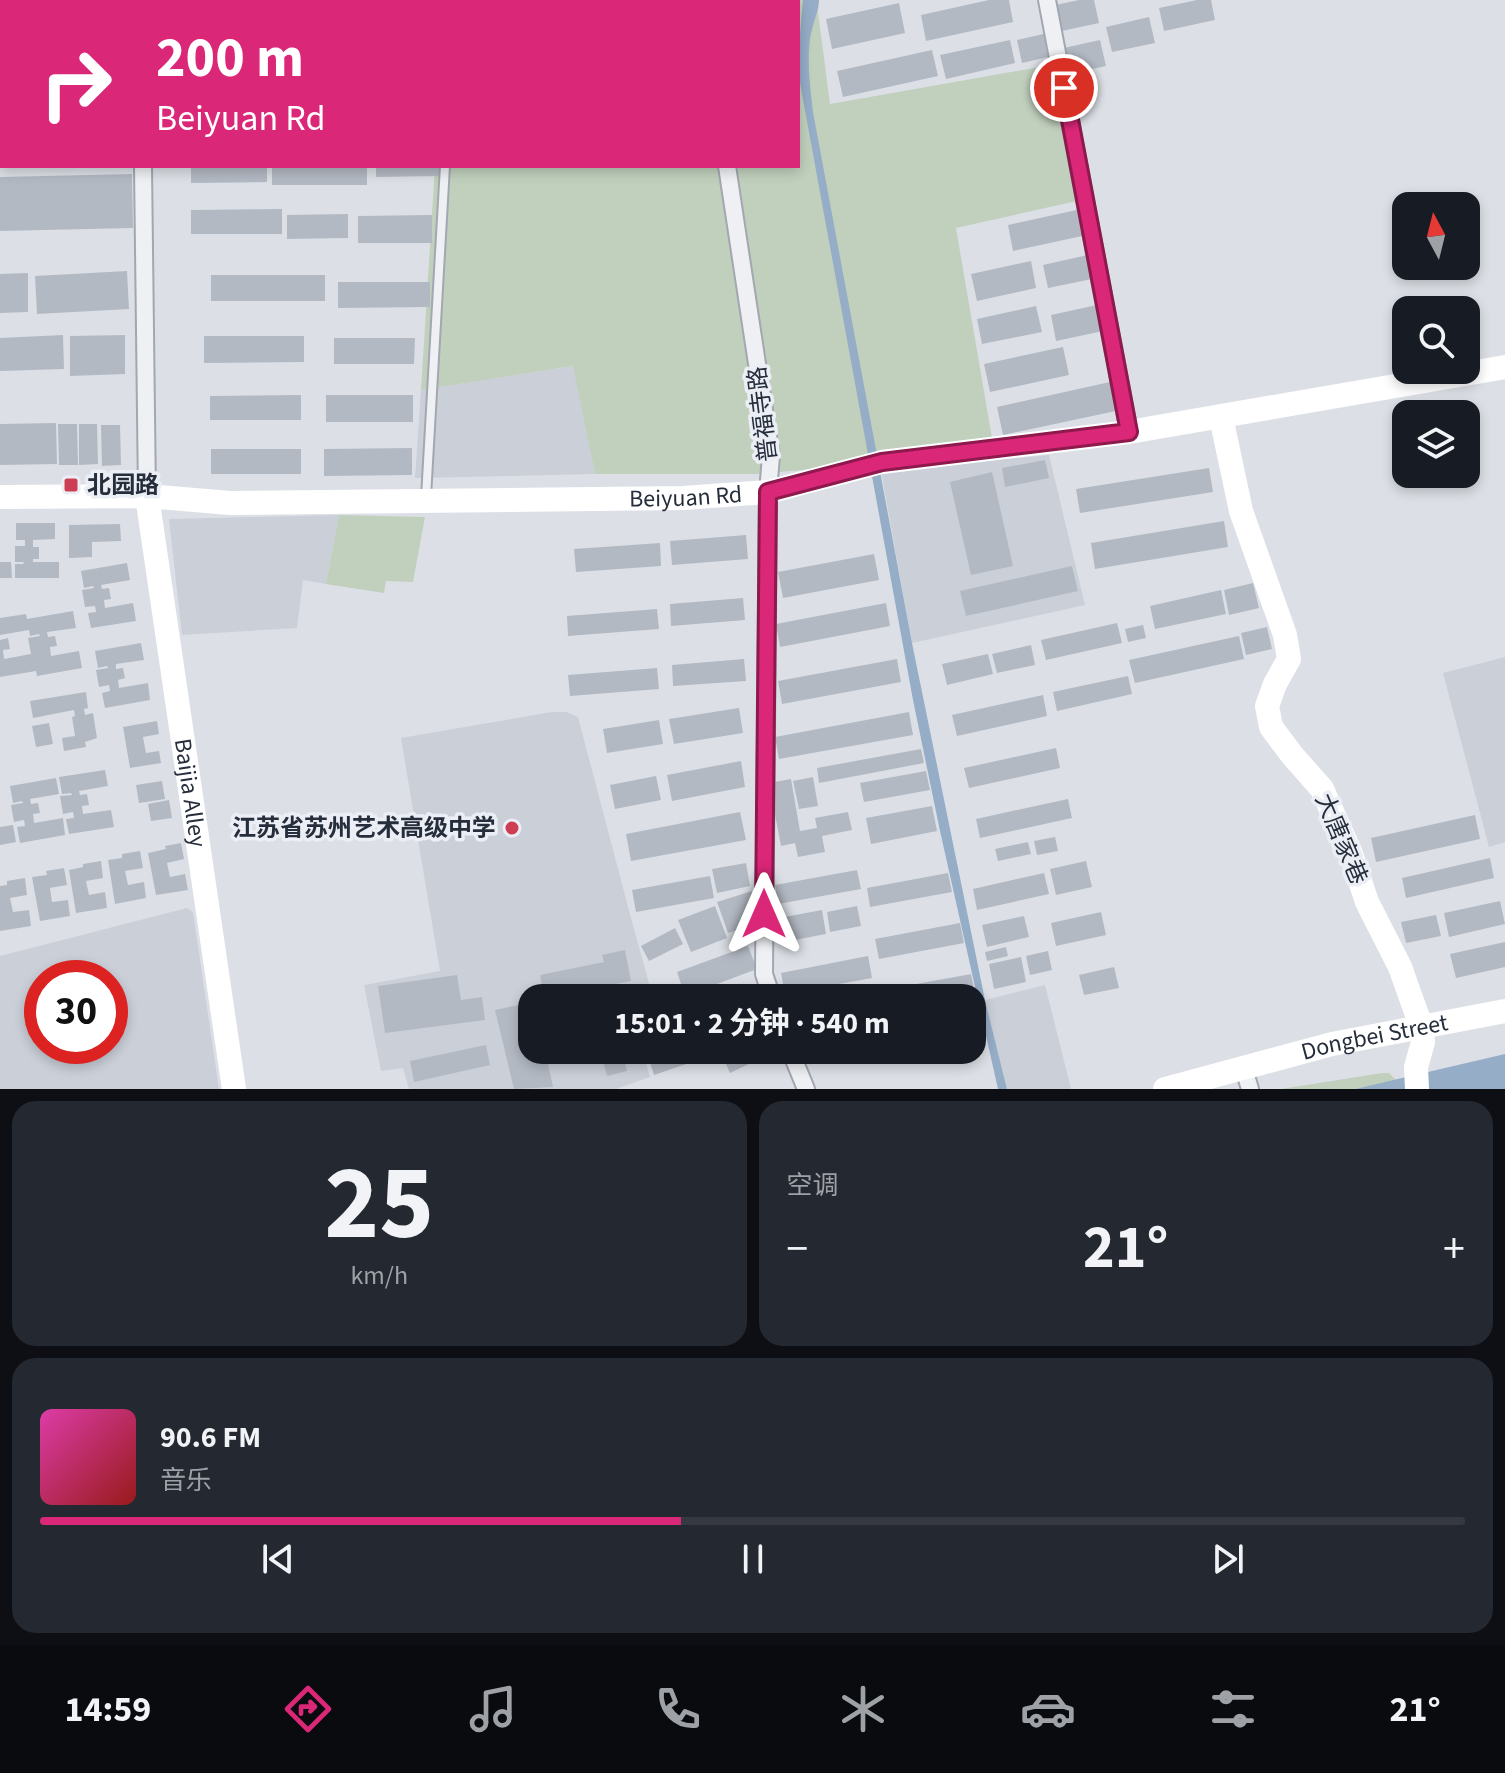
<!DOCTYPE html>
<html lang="zh">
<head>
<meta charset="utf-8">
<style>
	body { margin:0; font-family:"Source Sans 3","Noto Sans SC",sans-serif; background:#242831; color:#f1f3f6; height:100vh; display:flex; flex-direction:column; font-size:30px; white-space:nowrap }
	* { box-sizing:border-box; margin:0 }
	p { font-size:26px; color:#9ea1a6 }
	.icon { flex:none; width:44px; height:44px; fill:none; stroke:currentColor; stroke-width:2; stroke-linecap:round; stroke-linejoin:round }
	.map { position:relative; height:1089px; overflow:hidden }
	.panel { display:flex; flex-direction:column; gap:12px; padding:12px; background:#0d0f14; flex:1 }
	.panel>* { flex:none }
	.hud { position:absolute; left:0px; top:0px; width:800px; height:168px; box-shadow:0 4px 12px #0003; background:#db2777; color:#fff; overflow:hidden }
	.needle { width:52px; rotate:353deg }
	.buttons { position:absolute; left:1392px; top:192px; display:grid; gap:16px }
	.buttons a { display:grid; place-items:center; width:88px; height:88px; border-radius:16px; background:#171b24; box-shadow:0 4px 12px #0003; font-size:40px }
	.speed { position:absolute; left:24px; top:960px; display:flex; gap:16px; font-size:40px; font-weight:700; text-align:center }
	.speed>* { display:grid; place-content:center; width:104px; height:104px; border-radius:50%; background:#171b24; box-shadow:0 4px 12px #0003; line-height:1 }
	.speed .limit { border:12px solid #d22; background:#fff; color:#111 }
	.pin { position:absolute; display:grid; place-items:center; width:68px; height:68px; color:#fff; margin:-34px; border:4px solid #fff; border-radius:50%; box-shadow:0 2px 8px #0007 }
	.me { position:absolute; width:88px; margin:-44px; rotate:0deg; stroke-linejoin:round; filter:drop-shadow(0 0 6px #0008) }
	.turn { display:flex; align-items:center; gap:28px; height:168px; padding:0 24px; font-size:36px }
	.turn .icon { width:104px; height:104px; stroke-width:2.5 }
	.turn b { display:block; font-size:56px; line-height:68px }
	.big { font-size:60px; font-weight:700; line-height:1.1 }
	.panel .tile { flex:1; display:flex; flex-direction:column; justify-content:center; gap:12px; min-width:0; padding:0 28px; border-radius:24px; background:#242831 }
	.panel .dial { align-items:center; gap:0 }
	.dial b { font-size:104px; line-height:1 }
	.song { display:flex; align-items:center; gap:24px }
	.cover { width:96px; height:96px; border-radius:12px; background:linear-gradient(135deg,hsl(320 70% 55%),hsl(0 70% 35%)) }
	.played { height:8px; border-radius:4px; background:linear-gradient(90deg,#db2777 45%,#363941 45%) }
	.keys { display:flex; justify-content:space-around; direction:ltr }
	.heat { display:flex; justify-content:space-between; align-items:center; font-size:44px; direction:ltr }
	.panel .tiles { flex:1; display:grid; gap:12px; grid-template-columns:1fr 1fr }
	.tile:last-child { grid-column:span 2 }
	.trip { position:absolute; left:518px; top:984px; width:468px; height:80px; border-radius:24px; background:#171b24; box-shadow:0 4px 12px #0003; font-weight:700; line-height:80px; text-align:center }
	.dock { display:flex; height:128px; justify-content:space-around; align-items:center; background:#090b0e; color:#9ea1a6 }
	.dock .icon { width:56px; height:56px }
	.dock .current { color:#db2777 }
	.dock b { font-size:36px; color:#f1f3f6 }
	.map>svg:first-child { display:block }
	.built { fill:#cacfd8; fill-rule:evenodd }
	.green { fill:#c1d0bd }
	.water { fill:#96adc7 }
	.building { fill:#b3b9c3 }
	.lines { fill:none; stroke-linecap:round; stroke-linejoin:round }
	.lane-casing { stroke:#a2a7b0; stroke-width:12 }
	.street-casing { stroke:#a2a7b0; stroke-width:20 }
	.lane { stroke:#eef0f4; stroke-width:8 }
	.street { stroke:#eef0f4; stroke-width:16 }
	.secondary { stroke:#fff; stroke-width:24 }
	.route-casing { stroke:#8e194d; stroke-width:20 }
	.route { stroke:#db2777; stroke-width:14 }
	.poi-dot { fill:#cd3e54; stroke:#ebeef4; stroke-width:3 }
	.labels { text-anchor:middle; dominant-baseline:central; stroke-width:7; stroke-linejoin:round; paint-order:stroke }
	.street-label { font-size:24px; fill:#262e3c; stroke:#ebeef4 }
	.poi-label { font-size:24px; font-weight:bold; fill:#262e3c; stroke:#ebeef4; text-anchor:start }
</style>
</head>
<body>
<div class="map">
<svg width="1505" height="1089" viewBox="0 0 1505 1089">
	<rect width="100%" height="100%" fill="#dce0e6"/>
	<path class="built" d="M574 366 595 474 415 478 421 390Z
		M1049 455 1085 605 912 643 881 471Z
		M339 515 326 584 303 580 297 628 182 635 169 519Z
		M1505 657V842L1489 847 1443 673Z
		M552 712H567L578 717 631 918 650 987 627 995V998H532V1050H642L650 1077 616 1089H409L403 1068 381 1071 364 985 440 971 401 738Z
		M187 908 193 912 219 1089H0V956ZM110 978V1046H42V978Z
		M1045 985 1071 1089H1007L985 1000Z"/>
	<path class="green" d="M302 0H819L818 12 830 104 1051 65 1077 201 956 228 992 438 803 470 755 474H595L573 366 421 390 435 166H798V2H302Z
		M339 515 425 517 413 582 386 581 384 593 326 584Z
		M1382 1073H1389L1396 1080 1355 1089H1281Z"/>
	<path class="water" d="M803 0H819C818 14 812 25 810 39 807 64 810 87 813 112L912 643 985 1000 1007 1089H998L940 831 913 700 800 83 798 56Z
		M1505 1054V1089H1355Z"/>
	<path class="building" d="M989 0H1009L1013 22 926 41 921 15Z
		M1079 0H1094L1099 23 1057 32 1051 6Z
		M1197 0H1211L1215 20 1164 31 1159 8Z
		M899 3 905 33 832 49 826 19Z
		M1149 17 1155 43 1112 52 1106 27Z
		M1052 32 1057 55 1022 63 1017 40Z
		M1010 40 1015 63 946 79 940 55Z
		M1100 40 1106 66 1065 75 1059 49Z
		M932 50 938 76 843 97 837 71Z
		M191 166H267V182L191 183Z
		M272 166H367V185H272Z
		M376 166H439V176L376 177Z
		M132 174 133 228 0 231V177Z
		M282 209V234H191V210Z
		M1081 209 1087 235 1013 251 1008 225Z
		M348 214V238L287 239V215Z
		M432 215V243H358V216Z
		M1092 254 1097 278 1048 288 1043 265Z
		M1031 261 1036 288 977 301 971 274Z
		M127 271 129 309 37 314 35 276Z
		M28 273V312L0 313V274Z
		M211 275H325V301H211Z
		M338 282H430V307L338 308Z
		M1097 305 1103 331 1056 341 1051 315Z
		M1036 306 1042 332 982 344 977 319Z
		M63 335 64 369 0 371V338Z
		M125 335V374L70 376V336Z
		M204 336H304V362L204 363Z
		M334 338H415L414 364H334Z
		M1063 347 1069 375 990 392 984 364Z
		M1110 382 1116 411 1003 435 997 407Z
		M301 395V420H210V396Z
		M326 395H413V422H326Z
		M56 423 57 464 0 465V424Z
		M58 424H77L78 465H59Z
		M79 424H97L98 464 79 465Z
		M101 425H120L121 465 102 466Z
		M412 448V475L324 476V449Z
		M211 449H301V474H211Z
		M1045 460 1049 478 1005 487 1002 468Z
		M1209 468 1213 492 1080 513 1076 489Z
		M992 472 1013 566 971 575 950 482Z
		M1224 521 1228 547 1095 569 1091 543Z
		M16 523H55V539L33 540V547H39V559H33V562H59V578H15V564H23L24 562H15V546H25V540H16Z
		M120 524 121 541 92 542V557L69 558V525Z
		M746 535 748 559 672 565 670 541Z
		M660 543 661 566 576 572 574 549Z
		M874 554 879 580 783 598 778 572Z
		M0 562H11L12 578H0Z
		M127 563 130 580 101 585 102 589 109 588 111 599 104 600 105 608 133 603 136 621 91 628 88 613 96 612 95 606 85 607 82 590 94 588 93 586 84 588 81 571Z
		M1072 566 1078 591 966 616 960 591Z
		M1253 583 1259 608 1229 615 1224 590Z
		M1221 590 1226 614 1155 629 1150 606Z
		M743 598 745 620 671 626 670 604Z
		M886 603 890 626 780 647 776 624Z
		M657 609 659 629 568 636 567 616Z
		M73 611 76 628 47 632 48 637 55 636 57 646 50 647 51 656 79 651 82 668 37 676 36 671 0 677V640L8 638 10 649 3 650 4 659 31 654 28 638 40 636 39 634 30 636 29 630 0 635V618L26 614 27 619Z
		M1117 623 1122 643 1046 660 1041 640Z
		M1143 625 1146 638 1128 642 1125 629Z
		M1267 627 1272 649 1246 655 1241 633Z
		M1239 636 1244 659 1135 683 1129 660Z
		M141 643 144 660 116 664V669L123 668 125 678 118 680 119 688 148 683 150 700 105 708 102 693 110 691 109 685 99 687 96 670 108 668 107 666 98 668 95 651Z
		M1031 645 1035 665 997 673 992 654Z
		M988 654 993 674 947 685 942 664Z
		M744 659 746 681 673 686 672 665Z
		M897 659 901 682 782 704 778 681Z
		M657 668 659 689 570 696 568 675Z
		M1128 676 1132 694 1057 711 1053 692Z
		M86 692 88 708 84 709 85 715 93 713 97 738 85 742 86 747 64 751 62 738 75 736 72 717 75 716 74 710 33 718 30 701Z
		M1043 695 1047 716 957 736 952 715Z
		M739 708 743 733 674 744 669 719Z
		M909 712 913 735 779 759 775 737Z
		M659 720 663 744 607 753 603 729Z
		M157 721 159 734 143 737 146 753 159 751 161 763 130 768 123 727Z
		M49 723 53 744 36 747 32 726Z
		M1056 748 1060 768 969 788 964 768Z
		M921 749 924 763 819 783 817 768Z
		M741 761 745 787 672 801 667 775Z
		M105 770 108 786 79 791 80 795 87 794 89 805 82 806 83 814 111 810 114 827 69 834 66 819 74 818 73 812 63 814 60 796 72 795 71 793 62 794 59 777Z
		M926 771 930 790 864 802 860 783Z
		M656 776 661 800 615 809 610 785Z
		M813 777 818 806 799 809 793 781Z
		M56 778 59 794 30 799 31 804 38 803 40 813 33 814 34 823 63 818 65 835 20 843 17 827 25 826 24 820 14 822 11 805 23 803 22 801 13 803 10 786Z
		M791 779 800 831 817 828 815 818 848 812 852 830 822 836 825 852 798 857 795 843 781 846 769 783Z
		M162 781 165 799 139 803 136 785Z
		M1068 799 1072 818 980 838 976 819Z
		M169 800 172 818 151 821 148 804Z
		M932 806 937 831 871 844 866 818Z
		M740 812 746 840 631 861 626 834Z
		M1475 815 1480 839 1376 862 1371 838Z
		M13 825 16 842 0 845V827Z
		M1055 837 1058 851 1037 855 1034 841Z
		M1028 842 1031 854 998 861 995 849Z
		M181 843 184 859 167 863 170 877 185 874 188 890 156 895 148 853 166 849 165 846Z
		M140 851 143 868 125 871 128 885 144 882 146 898 115 904 108 860 122 858V854Z
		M1490 858 1494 878 1406 898 1402 878Z
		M101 861 103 878 86 881 89 895 105 892 107 908 76 913 69 870 83 867V864Z
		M1086 861 1092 887 1056 895 1050 869Z
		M746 863 750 886 717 893 712 869Z
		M64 868 67 885 50 888 52 902 68 900 70 916 40 921 32 877 47 875 46 871Z
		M857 870 861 889 778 904 775 885Z
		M948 873 952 892 870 907 867 888Z
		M1044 873 1049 894 977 910 973 889Z
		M710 876 714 898 636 912 632 890Z
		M25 878 27 895 10 898 13 912 29 910 31 926 0 931V886L7 885V881Z
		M752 891 762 922 728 933 717 902Z
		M1500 901 1505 924 1449 937 1444 913Z
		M715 906 727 938 691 952 678 920Z
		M857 906 861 926 830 932 827 912Z
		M822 910 826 934 779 943 774 919Z
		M1101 912 1106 935 1056 946 1051 923Z
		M1436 915 1441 936 1406 943 1401 922Z
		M1024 916 1029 937 987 947 982 925Z
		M960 923 964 943 879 959 875 939Z
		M675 928 683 944 649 961 641 946Z
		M1505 942V967L1456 978 1450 954Z
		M748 946 757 969 685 996 677 972Z
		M1006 947 1008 956 987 961 985 952Z
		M625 950 631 981 545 998 540 975 604 962 602 955Z
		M1048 951 1052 970 1030 975 1026 956Z
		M868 956 872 978 785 994 781 973Z
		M1021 957 1026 982 994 989 989 964Z
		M1114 967 1119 988 1084 995 1079 975Z
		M971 974 975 993 948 998H890L889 989Z
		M457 975 461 1000 482 997 485 1020 385 1033 378 986Z
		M532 1002V1050H545L553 1087 514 1089 495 1010Z
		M981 1027 985 1048 972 1050V1029Z
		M486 1045 490 1065 414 1082 410 1061Z
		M559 1050H622L627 1071 607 1076 601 1052 563 1062Z
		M656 1050H695L698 1060 654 1075 647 1053Z
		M726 1050H778L730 1073 721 1053Z
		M897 1050H965V1052L900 1062Z"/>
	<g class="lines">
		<defs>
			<path id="lane" d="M473 0V2
				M426 497 445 166"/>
			<path id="street" d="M141 0V2
				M702 0V2
				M1047 0 1129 432
				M143 166 147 496
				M727 166 771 456 768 492 764 974 772 998
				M790 1050 806 1089
				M1244 1069 1250 1089"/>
		</defs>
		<use href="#lane" class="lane-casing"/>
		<use href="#street" class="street-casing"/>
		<use href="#lane" class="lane"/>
		<use href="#street" class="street"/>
		<g class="secondary">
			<path d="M1221 417 1241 511 1285 635 1289 659 1275 684 1267 706 1271 727 1292 755 1322 789 1351 854 1367 902 1400 967 1421 1026 1423 1042 1416 1067 1417 1089"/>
			<path id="s1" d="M147 496 234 1089"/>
			<path id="s2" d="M0 497 147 496 230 503 683 498 768 492 882 462 1129 432 1505 367"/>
			<path id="s3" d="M1165 1089 1332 1044 1505 1011"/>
		</g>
	</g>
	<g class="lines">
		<defs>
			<path id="route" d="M764 914 768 492 882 462 1129 432 1064 88"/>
		</defs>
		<use href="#route" class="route-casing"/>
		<use href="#route" class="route"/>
	</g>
	<g class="poi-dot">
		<rect x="63" y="477" width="16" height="16" rx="4"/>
		<circle cx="512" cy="828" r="8"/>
	</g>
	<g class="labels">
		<g class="street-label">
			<text transform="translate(763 414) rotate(-97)">普福寺路</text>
			<text stroke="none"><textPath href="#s2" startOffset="686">Beiyuan Rd</textPath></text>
			<text stroke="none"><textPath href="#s1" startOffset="300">Baijia Alley</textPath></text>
			<text transform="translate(1341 839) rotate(67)">大唐家巷</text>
			<text stroke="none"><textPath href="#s3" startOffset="216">Dongbei Street</textPath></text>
		</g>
		<g class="poi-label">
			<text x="87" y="485">北园路</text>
			<text x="496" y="828" text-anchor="end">江苏省苏州艺术高级中学</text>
		</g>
	</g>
</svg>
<div class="buttons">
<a><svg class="needle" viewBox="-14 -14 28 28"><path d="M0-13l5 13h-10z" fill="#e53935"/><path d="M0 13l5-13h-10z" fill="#9ea1a6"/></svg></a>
<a><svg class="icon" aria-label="search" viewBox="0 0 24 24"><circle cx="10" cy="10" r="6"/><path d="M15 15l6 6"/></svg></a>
<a><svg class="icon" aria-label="layers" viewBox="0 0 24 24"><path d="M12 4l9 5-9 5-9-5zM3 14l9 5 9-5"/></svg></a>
</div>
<div class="speed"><div class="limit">30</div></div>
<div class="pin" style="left:1064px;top:88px;background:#d93025"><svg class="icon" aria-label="arrive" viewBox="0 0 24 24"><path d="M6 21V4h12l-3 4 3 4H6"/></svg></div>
<svg class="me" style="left:764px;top:914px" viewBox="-20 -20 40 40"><path d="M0-17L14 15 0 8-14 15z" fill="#db2777" stroke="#fff" stroke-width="4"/></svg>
<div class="trip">15:01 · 2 分钟 · 540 m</div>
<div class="hud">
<div class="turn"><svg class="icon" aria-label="right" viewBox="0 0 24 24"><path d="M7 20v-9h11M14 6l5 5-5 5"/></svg><div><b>200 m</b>Beiyuan Rd</div></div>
</div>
</div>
<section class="panel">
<div class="tiles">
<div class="tile dial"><b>25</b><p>km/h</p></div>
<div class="tile"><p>空调</p>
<div class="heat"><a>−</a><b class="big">21°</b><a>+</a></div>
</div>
<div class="tile">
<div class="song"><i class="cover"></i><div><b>90.6 FM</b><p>音乐</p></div></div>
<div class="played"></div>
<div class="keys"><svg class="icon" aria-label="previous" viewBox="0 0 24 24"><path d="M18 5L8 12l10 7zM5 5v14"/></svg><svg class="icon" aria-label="pause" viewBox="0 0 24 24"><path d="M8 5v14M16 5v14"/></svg><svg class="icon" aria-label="next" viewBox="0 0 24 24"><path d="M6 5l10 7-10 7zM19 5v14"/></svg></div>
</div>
</div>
</section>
<nav class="dock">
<b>14:59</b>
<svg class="icon current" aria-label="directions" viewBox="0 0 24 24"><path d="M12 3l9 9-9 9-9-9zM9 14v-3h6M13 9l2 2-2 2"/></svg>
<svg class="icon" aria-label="music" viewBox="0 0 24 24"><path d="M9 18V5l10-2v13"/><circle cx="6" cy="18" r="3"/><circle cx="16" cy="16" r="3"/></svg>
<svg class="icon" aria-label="phone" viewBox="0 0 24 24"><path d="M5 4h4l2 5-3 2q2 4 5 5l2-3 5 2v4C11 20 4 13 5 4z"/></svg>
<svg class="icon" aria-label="climate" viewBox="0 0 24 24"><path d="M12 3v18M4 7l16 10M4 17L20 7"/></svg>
<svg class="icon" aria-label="car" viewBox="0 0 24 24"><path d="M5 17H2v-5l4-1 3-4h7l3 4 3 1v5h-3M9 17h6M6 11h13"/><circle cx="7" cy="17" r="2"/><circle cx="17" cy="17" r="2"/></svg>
<svg class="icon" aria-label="filters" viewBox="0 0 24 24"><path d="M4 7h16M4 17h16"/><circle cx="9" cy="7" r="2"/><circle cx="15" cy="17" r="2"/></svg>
<b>21°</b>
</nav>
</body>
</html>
